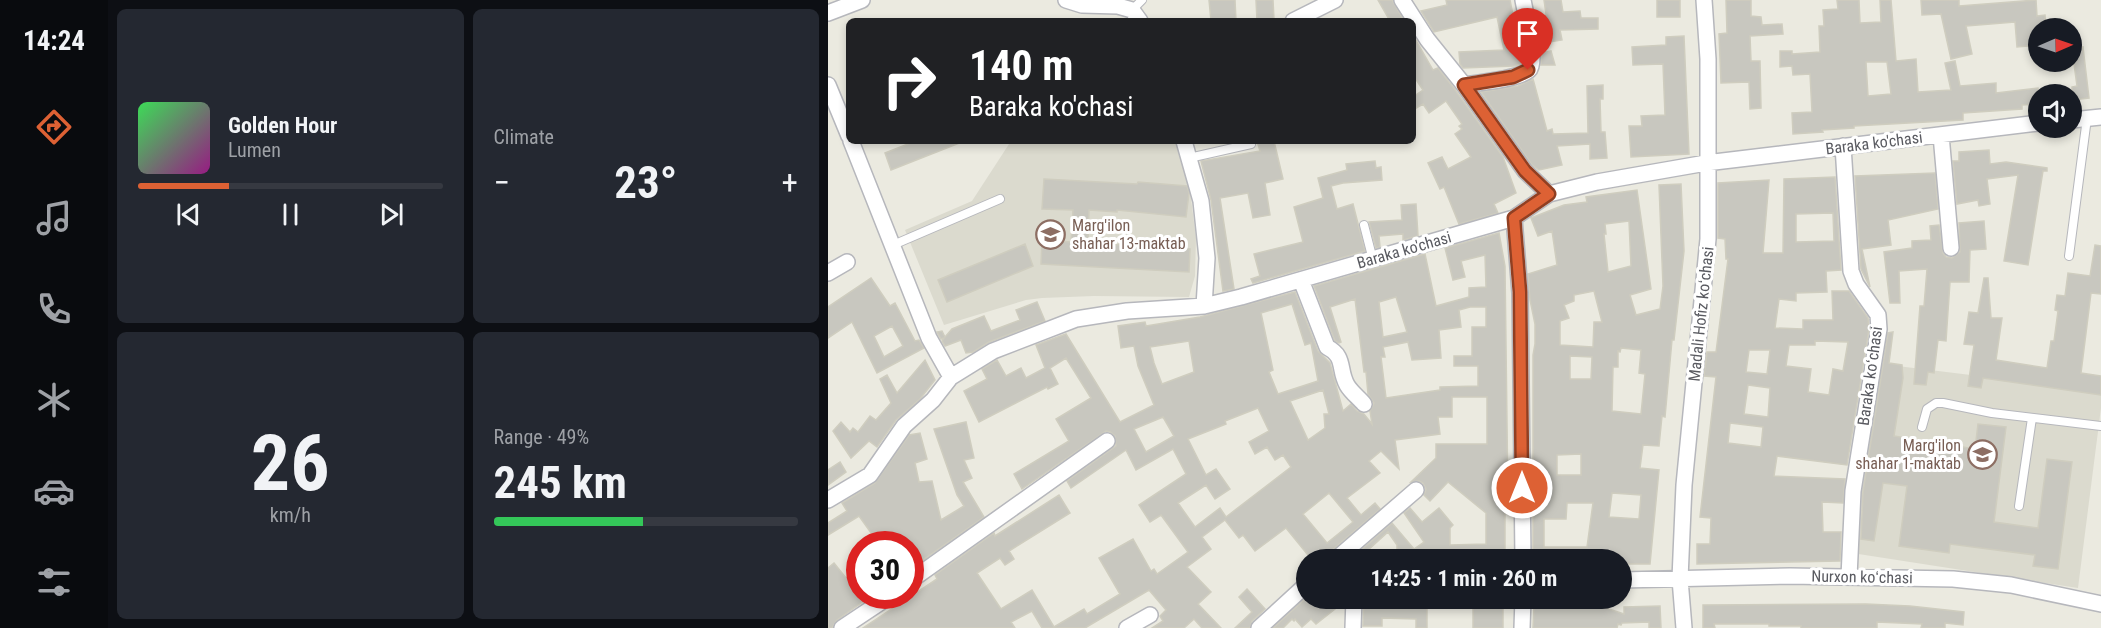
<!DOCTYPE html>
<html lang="en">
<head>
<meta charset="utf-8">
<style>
	body { margin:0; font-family:"Roboto Condensed",sans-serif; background:#242831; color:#f1f3f6; height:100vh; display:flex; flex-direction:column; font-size:22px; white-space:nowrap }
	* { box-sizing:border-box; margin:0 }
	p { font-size:20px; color:#9ea1a6 }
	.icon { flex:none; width:33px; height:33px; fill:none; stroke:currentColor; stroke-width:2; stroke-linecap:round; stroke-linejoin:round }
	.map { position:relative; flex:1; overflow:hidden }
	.details { display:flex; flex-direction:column; gap:9px; padding:9px; background:#0d0f14; width:720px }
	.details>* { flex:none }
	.banner { position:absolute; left:18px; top:18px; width:570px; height:126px; border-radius:9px; box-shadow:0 3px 9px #0003; background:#202124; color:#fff; overflow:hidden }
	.needle { width:39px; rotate:88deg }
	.buttons { position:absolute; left:1200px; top:18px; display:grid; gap:12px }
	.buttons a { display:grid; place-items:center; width:54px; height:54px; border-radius:50%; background:#171b24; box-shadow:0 3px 9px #0003; font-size:30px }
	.speed { position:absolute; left:18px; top:531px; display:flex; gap:12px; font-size:30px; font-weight:700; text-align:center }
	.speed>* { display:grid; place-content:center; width:78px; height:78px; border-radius:50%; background:#171b24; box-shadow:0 3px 9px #0003; line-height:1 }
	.speed .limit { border:9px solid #d22; background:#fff; color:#111 }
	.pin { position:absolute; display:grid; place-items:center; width:51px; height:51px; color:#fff; margin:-62px -26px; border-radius:50% 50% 50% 0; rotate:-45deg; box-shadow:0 0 6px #0007 }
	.pin .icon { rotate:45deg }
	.me { position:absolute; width:66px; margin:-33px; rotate:0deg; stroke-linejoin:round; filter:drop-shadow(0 0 4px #0008) }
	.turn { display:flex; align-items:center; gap:21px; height:126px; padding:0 24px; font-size:27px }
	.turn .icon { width:78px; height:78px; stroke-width:2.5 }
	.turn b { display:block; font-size:42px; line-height:51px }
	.big { font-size:45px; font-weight:700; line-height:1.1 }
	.details .tile { flex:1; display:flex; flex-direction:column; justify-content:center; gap:9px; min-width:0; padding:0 21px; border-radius:9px; background:#242831 }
	.details .dial { align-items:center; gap:0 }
	.dial b { font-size:78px; line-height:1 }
	.song { display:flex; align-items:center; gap:18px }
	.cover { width:72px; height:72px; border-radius:9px; background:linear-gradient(135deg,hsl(130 70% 55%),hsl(310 70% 35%)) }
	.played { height:6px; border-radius:3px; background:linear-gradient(90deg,#dd6134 30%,#363941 30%) }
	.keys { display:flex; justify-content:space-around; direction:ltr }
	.heat { display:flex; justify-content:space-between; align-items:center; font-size:33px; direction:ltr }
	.charge { height:9px; border-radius:4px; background:linear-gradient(90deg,#34c759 49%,#363941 0) }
	.details .tiles { flex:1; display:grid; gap:9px; grid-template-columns:repeat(2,1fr) }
	.trip { position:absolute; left:468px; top:549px; width:336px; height:60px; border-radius:30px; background:#171b24; box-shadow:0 3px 9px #0003; font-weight:700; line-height:60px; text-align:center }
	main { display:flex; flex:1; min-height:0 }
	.dock { display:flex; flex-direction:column; width:108px; justify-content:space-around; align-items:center; background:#090b0e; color:#9ea1a6 }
	.dock .icon { width:42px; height:42px }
	.dock .selected { color:#dd6134 }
	.dock b { font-size:27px; color:#f1f3f6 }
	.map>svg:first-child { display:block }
	.education { fill:#dbdace }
	.building { fill:#c8c7bf; stroke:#cfcdbf; stroke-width:1.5; fill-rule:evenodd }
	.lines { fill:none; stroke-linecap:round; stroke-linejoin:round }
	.lane-casing { stroke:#b6b7bc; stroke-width:10 }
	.street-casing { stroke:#b6b7bc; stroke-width:18 }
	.lane { stroke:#fff; stroke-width:8 }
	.street { stroke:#fff; stroke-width:15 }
	.route-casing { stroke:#903f22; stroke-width:15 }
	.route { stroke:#dd6134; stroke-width:10 }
	.labels { text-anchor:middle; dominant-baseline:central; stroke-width:6; stroke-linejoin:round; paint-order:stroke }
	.street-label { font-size:16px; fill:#595a60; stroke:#fff }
	.education-label { font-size:16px; fill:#785e54; stroke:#fff; text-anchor:start }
</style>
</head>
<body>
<main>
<nav class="dock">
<b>14:24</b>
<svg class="icon selected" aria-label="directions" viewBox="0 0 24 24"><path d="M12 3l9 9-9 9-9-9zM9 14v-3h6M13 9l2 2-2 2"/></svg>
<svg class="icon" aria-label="music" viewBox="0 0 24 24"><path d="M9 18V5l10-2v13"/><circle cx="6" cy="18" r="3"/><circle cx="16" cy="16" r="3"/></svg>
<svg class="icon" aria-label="phone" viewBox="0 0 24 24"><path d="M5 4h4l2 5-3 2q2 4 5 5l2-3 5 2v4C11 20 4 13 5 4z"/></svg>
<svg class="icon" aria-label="climate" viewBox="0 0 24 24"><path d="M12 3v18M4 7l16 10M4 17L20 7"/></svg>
<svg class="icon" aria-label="car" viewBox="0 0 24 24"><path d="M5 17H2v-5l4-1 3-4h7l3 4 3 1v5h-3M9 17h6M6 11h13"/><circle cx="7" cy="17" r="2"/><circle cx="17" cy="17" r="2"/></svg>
<svg class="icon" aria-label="filters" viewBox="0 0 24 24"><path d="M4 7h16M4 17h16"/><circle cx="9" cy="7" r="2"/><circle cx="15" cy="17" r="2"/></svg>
</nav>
<section class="details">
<div class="tiles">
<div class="tile">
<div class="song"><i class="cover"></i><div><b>Golden Hour</b><p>Lumen</p></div></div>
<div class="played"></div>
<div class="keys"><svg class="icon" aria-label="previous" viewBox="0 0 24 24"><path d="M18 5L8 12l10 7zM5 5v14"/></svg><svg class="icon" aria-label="pause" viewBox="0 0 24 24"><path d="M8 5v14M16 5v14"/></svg><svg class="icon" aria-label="next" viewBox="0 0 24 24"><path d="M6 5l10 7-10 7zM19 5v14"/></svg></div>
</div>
<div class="tile"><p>Climate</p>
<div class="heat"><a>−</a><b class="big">23°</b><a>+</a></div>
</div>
<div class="tile dial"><b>26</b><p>km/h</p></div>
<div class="tile"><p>Range · 49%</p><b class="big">245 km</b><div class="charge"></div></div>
</div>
</section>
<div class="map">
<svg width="1273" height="628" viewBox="0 0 1273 628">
	<rect width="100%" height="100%" fill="#ebeae0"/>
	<path class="education" d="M183 141H348L361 183 368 238 367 276 361 297 266 296 214 298 198 300 116 325 77 230 144 201Z
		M1053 364 1273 391V408L1250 588 1024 553Z"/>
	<path class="building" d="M381 0H407L408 21H383Z
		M428 0H445L446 20 429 21Z
		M550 0H564L576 21H562Z
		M618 0H682L692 50 693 64 686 66 635 68 632 64 631 52 676 50 669 17 606 32 593 11 619 5Z
		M716 0H733L735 12 752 11 753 18H770V29L732 30 734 40 722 42Z
		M829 0H852V17H829Z
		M898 0H923V16L933 17 934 25 954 24 955 34 922 36 923 61H932L933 108 922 109 921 82 893 83 891 34 899 33Z
		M1009 0H1031L1032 23 1053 22 1052 0H1063L1068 61 1088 59 1090 92 1123 90 1117 63 1127 61 1132 86 1168 83V93L1210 88V104L1194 105V109L1135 113V120L1026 126V128L994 130 995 132 965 134 964 113 984 112 982 74 965 75 964 66 952 67V51H964V54L992 52 991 26H996L995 10 1010 9ZM1038 62H1059L1063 94 1040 96Z
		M1093 0H1131V6L1208 0 1209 16 1217 15 1218 28H1210V45L1189 47 1187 22 1138 26 1144 54 1123 59 1113 14 1094 15Z
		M585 35 605 70 610 68 628 91 675 157 688 193 666 204 670 213 631 224 616 187 612 189 600 163 614 157 620 169 643 157 627 134 634 129 631 126 634 124 618 101 601 113 595 104 585 110V97L595 90 585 75Z
		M856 36 861 154 803 157 801 126H814L813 116 837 115 835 64 805 65 804 47 838 45V37Z
		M1255 47 1261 98 1244 100V87L1249 86 1244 49Z
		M723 51 727 65H713L714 53Z
		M705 79 719 131 724 129 725 134 760 133 759 86 775 85V99H772L773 132H777L779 158 762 159V144L729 146 734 165 711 170 704 165 653 92 690 86Z
		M79 141H134V142L63 170 57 153 80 144Z
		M429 141H446L455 179 437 183 442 215 425 218 420 193 392 198 406 289 395 291 383 200 373 161 432 151Z
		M1161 150 1162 164 1178 162 1219 168V171H1215L1200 265 1176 261 1190 175 1159 179 1162 204 1151 206 1150 200 1129 204 1125 161H1131V152Z
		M547 161 548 168 553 167 554 180 515 183 503 186 509 209 525 204 537 251 425 283 423 279 432 276 426 254 475 242 466 207 495 198 490 178 519 170 518 164Z
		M1107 173 1110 209 1060 220 1063 245 1034 249 1042 287 1033 269 1027 176Z
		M1007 177 1013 270 998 271 999 292 968 293V301L951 299 947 328 975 329V320H1005L1004 291H1021L1040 318 1041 329 1019 465 949 456 946 476 1017 479 1015 503 994 502 995 532H1013L1012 561 869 564V544H882L883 518 872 517 888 377 876 376 879 352H888L900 259H898L897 239 890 238V183L941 180 935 253H955L956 179ZM1005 213 1006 241 968 242V214ZM987 341 1020 342 1015 371 1005 369 1001 395 980 392 983 369 958 366 961 345H987ZM921 350H942L939 374 918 372ZM920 385 942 388 940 417 916 414ZM902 423 935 427 933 447 900 443Z
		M216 179 309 184 310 182 359 186 361 193 358 217 289 210V212L261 210 260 243 362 249 361 272 213 264 214 240 243 242 245 210 214 209Z
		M853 184 856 251 846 340H844L837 417 834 416 831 446 815 445 812 468 831 470 822 564H794V560H705V355L707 344V324L702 300 700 274 729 265 724 231 710 236 703 218 736 205 759 202 758 197 809 190 823 289 802 295 808 315 832 309 835 286 831 185ZM801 221 803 266 780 272 776 234H778L777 224ZM766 291 774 322H766L765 347 732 345V321L741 318 736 305 746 301V295ZM793 348 813 350 811 373 817 374 813 414 784 411 785 367H790V351L792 352ZM742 356 764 357 763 379H742ZM753 454V475H729V455ZM784 493 813 495 811 519 781 517ZM739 503H765L759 547H716V519H738Z
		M588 204 590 236 575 240V234L551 236 552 247 548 248 541 222 574 220 573 205Z
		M1156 221 1158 249 1142 250 1141 282H1122L1118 341 1110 340 1106 373 1100 372 1098 385 1086 384 1092 306H1096L1099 269 1071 271 1072 303H1062L1056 252 1084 248V241L1103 240 1102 226 1111 225 1115 253 1118 257 1124 258 1132 252 1131 223Z
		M671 233 677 266 680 502 677 501V560H569V545L560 532 529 560H522L564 523 586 549 596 542 576 513 582 508 594 522 611 508 625 525 622 528V545L658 544V513L620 482 602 501 596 495 598 489 595 483 591 481 583 482 608 458V444H659V397H624V417H610L612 434 567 440 571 469 553 451 541 461 552 473 519 498 533 515 547 503 552 509 501 553 498 560H484L458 528 427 551 415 535 411 538 397 520 374 537 383 549 359 567 383 592 370 604 393 628H374L366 619 356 628H324L335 621 332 616 338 610 321 590 257 628H214L204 611 183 622 187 628H35L109 579 107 575 166 533 167 536 231 495 242 513 181 551 186 559 177 565 172 558 149 573 173 609 204 590 226 627 256 609 259 614 292 594 271 558 305 539 323 571 326 569 329 574 360 552 333 515 322 522 311 505 358 474 345 449 308 470 298 450 243 488 239 481 288 446 287 436 282 432 278 431 194 489 186 474 241 441 228 419 263 398 238 358 222 368 230 384 220 389 219 387 151 422 136 391 159 379 154 369 169 360 178 376 193 368 198 378 217 368 208 345 238 334 292 422 326 405 310 366 306 346 293 348 290 326 317 322 318 326 372 317 467 292 490 351 502 363 515 411 523 404 529 411 536 414 544 424 542 411 546 403 540 394 538 372H536L527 299 502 307 513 342 511 343 507 341 486 286 597 254 608 306 641 297V288L658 287 657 255 633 261 637 277 625 280 617 248ZM568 297 579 332 555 337 551 302ZM464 304 477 345 483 343 490 381 450 394 441 372 445 370 433 313ZM642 307H658V327H644V356H626V366H650V386L612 387V390L558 398 553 357H557L555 347 580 342 584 360 613 358 611 330 633 327 631 310ZM361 341 366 372 334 384 326 363 322 347ZM495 390 501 414H496L497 428 480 440 462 401ZM430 408 441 431 421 442 427 454 439 447 447 460 455 455 463 467 398 517 392 508 367 527 350 503 378 485 387 499 402 489 388 469 378 475 360 439 398 424 397 421ZM335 417 346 436 318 452 306 429ZM501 493 525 522 499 543 475 514Z
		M197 244 205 266 119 302 110 280Z
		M1267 245 1273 246V294L1263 293 1253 373 1273 376V395L1155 378 1153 388 1140 386 1146 345 1136 344 1141 312 1150 313 1156 278H1160L1163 318H1174L1168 360 1219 368 1223 341H1226L1230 311 1227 310 1229 295 1237 296 1240 273 1262 276Z
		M43 278 62 306 67 303 87 341 91 340 96 348 49 373 24 322 0 338V307ZM64 326 75 346 56 357 46 336Z
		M209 302 217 321 161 342 145 352 138 353 133 340 117 346 114 341 116 338 113 339 109 332 114 331 117 337 124 329 156 316 163 331 192 320 188 310Z
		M1065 332 1061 363 1074 365 1075 378 1066 436 1147 449 1150 424 1178 427 1166 522 1210 528 1219 459 1244 462 1230 569 1205 566 1207 555 1122 544 1121 553 1071 546 1079 486 1055 483 1046 541 1033 539 1035 492 1060 333Z
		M97 360 107 380 92 399 68 420 49 447 41 441 23 458 5 431 13 422 22 432 25 428 30 432 42 416 48 420 63 403 52 379 59 375 69 393Z
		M138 422 146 458 136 460 144 478 135 482 156 517 82 569V544H51L31 516 0 535V523L19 511 14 503 47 483 81 435 92 433 99 459 87 463 91 482 104 481 113 520 136 506 129 495 106 429Z
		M12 462 18 472 0 485V470Z
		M6 563 18 578 32 568V596H43L9 620 4 628H0V568Z
		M419 589 437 609 424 621 422 628H407L424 612 411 597Z
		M478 598H516V602L488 624 483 619 474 627 467 619 466 621 464 619 455 628H445Z
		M536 600 599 603V628H588V619L554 618V626H535Z
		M1038 604 1082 606 1136 612 1135 625 1117 623V628H1093L1094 624 1049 622V628H973V626H941V624H886L887 628H875V605Z
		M645 605H675V628H645Z
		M706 606 775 607 796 614V607L832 606 833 628H821V622L794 623 793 625 790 624 789 628H705Z"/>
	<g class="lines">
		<defs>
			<path id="lane" d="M304 10 314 0
				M361 158 423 144
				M536 225 545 260
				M65 245 172 199
				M1241 256 1259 118
				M1094 427 1099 409 1108 403H1115L1164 413 1273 426
				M1191 506 1204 418"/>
			<path id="street" d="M238 0 254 5 290 6 304 10 312 21
				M574 0 599 39 636 85 697 171 721 194
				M0 13 34 0
				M465 21 507 0
				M0 85 21 136
				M636 85C652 82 689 80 701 70 710 62 697 12 695 0
				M1244 120 1273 117
				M1113 135 1123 248
				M23 141 101 338 123 377
				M356 141 373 201 379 258 376 306
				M1015 146 1023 271 1028 284 1050 315 1051 329 1025 491 1021 577
				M686 218 692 293 695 560
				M0 273 19 262
				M473 280 499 347C518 357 510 369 519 385 523 392 531 398 536 404
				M0 500 42 475 76 426 105 400 123 377 165 351 248 319 299 311 376 306 413 297 686 218 721 194 769 182 878 163 1210 123
				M507 560 588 490
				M794 580 962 576 1125 579 1183 585 1273 604
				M82 581 279 441
				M14 628 62 596
				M299 628 322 615
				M431 628 478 585
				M525 628 526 598
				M694 628 695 598
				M856 628 852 579 856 485 880 239V59L876 0"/>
		</defs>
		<use href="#lane" class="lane-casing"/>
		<use href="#street" class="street-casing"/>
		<use href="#lane" class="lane"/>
		<use href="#street" class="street"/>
	</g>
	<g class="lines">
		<defs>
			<path id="route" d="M694 488 692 292 686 218 721 194 697 171 636 85 685 77 700 70"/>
		</defs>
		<use href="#route" class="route-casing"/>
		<use href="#route" class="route"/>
	</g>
	<defs>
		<symbol id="school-ring" viewBox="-11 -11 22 22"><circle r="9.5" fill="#fff" stroke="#8d6e63" stroke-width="1.5"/><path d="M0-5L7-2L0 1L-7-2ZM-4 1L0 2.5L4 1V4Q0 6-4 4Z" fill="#8d6e63"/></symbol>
	</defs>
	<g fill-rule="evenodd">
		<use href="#school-ring" x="206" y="218" width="33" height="33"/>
		<use href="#school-ring" x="1138" y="438" width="33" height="33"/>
	</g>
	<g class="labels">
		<g class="street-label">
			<text transform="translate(1046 143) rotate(-7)">Baraka ko'chasi</text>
			<text transform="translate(576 250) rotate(-16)">Baraka ko'chasi</text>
			<text transform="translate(873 314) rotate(-84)">Madali Hofiz koʻchasi</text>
			<text transform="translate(1042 376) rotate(-82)">Baraka koʻchasi</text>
			<text transform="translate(1034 577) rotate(1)">Nurxon koʻchasi</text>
		</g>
		<g class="education-label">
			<text x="244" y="225">Marg'ilon<tspan x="244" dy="18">shahar 13-maktab</tspan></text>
			<text x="1133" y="445" text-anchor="end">Marg'ilon<tspan x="1133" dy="18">shahar 1-maktab</tspan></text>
		</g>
	</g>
</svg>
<div class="buttons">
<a><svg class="needle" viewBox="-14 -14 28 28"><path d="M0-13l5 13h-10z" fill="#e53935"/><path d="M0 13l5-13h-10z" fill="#9ea1a6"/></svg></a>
<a><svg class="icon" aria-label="sound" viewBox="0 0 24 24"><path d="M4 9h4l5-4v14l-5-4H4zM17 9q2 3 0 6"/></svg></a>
</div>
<div class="speed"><div class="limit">30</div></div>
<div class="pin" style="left:700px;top:70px;background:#d93025"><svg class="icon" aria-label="arrive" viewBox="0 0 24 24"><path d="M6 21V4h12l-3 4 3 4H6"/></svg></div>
<svg class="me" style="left:694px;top:488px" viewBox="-20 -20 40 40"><circle r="17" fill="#dd6134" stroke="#fff" stroke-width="3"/><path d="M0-11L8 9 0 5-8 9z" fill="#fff"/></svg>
<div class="trip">14:25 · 1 min · 260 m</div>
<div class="banner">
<div class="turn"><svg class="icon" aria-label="right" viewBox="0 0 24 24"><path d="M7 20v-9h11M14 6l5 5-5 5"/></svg><div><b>140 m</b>Baraka ko'chasi</div></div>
</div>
</div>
</main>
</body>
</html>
